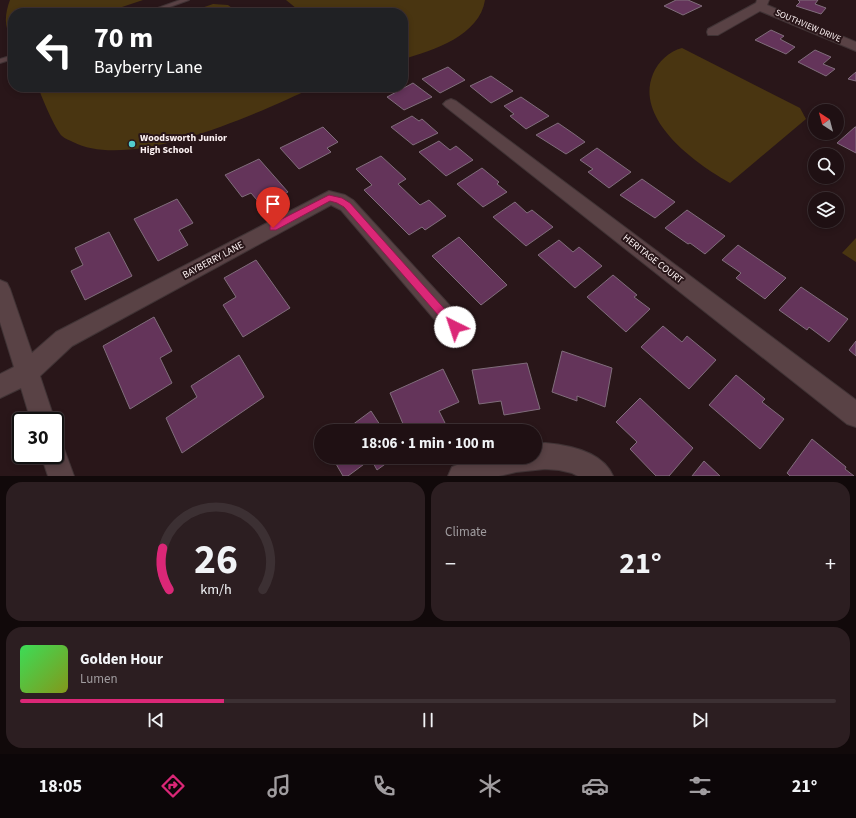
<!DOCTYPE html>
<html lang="en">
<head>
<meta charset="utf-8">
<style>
	body { margin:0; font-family:"Source Sans 3",sans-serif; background:#2c1e21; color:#f1f3f6; height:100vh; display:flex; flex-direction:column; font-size:15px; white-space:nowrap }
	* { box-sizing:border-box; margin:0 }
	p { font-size:13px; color:#a19da0 }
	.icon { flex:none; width:22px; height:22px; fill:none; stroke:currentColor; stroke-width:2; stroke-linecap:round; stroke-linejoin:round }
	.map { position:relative; height:476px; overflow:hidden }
	.details { display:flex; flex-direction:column; gap:6px; padding:6px; background:#11090a; flex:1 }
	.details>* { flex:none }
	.banner { position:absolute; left:8px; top:8px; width:400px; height:84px; border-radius:16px; box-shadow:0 2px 6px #0003,0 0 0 1px #3c3033; background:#202124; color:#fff; overflow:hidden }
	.needle { width:26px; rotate:324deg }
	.tools { position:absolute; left:808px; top:104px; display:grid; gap:8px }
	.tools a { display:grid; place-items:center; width:36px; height:36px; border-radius:50%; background:#1f1013; box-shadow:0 2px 6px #0003,0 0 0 1px #3c3033; font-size:20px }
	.speed { position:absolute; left:12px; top:412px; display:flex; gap:8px; font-size:20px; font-weight:700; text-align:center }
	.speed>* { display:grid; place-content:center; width:52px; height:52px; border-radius:50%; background:#1f1013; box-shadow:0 2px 6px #0003,0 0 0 1px #3c3033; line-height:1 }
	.speed .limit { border:2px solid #111; border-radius:6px; background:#fff; color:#111 }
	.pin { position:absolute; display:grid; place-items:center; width:34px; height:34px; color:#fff; margin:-41px -17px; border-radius:50% 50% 50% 0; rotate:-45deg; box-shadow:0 0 4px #0007 }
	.pin .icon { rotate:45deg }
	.me { position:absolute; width:44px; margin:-22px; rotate:319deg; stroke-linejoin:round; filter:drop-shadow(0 0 3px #0008) }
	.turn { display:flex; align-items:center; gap:14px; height:84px; padding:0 20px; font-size:18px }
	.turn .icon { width:52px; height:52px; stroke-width:2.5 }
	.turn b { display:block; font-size:28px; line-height:34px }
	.big { font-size:30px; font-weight:700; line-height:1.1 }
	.details .tile { flex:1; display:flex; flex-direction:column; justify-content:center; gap:6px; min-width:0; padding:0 14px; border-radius:16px; background:#2c1e21 }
	.details .dial { align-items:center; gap:0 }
	.dial svg { height:104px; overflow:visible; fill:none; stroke:#3c3033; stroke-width:7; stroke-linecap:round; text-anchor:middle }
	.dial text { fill:#f1f3f6; stroke:none }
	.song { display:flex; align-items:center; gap:12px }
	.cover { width:48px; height:48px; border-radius:6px; background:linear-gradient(135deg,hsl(130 70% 55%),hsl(70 70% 35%)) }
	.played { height:4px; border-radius:2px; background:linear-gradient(90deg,#db2777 25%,#3c3033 25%) }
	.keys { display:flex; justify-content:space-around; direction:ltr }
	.heat { display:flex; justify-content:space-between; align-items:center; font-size:22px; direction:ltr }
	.details .tiles { flex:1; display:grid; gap:6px; grid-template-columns:1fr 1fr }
	.tile:last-child { grid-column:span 2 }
	.trip { position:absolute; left:314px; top:424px; width:228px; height:40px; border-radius:20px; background:#1f1013; box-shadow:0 2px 6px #0003,0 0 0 1px #3c3033; font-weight:700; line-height:40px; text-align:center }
	.menu { display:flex; height:64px; justify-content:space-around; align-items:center; background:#0c0608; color:#a19da0 }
	.menu .icon { width:28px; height:28px }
	.menu .active { color:#db2777 }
	.menu b { font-size:18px; color:#f1f3f6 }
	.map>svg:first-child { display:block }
	.green { fill:#493511 }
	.building { fill:#64345a; stroke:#806d7b }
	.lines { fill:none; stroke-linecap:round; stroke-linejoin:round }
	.service-casing { stroke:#403335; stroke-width:2 }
	.minor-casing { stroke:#403335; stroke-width:2 }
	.service { fill:#594245; fill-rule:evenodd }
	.minor { fill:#594245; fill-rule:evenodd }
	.route { fill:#db2777; stroke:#8e194d }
	.poi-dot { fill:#52cdcd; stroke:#291619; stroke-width:1.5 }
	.labels { text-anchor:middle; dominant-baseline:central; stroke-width:4; stroke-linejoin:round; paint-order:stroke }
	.far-street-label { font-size:9px; fill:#fdf2f3; stroke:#291619 }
	.poi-label { font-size:10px; font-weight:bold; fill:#fdf2f3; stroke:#291619; text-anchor:start }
	.street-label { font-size:10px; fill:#fdf2f3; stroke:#291619 }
</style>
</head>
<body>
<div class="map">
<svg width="856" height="476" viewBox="0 0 856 476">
	<rect width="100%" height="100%" fill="#291619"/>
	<path class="green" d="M10 0H143L104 13H13V39C3 28 5 13 10 0Z
		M286 0H485C480 35 433 51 403 59V13H302Z
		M213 4 228 5 239 13H187Z
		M682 48 800 108 806 119 730 183C696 164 634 120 653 74 658 62 669 51 682 48Z
		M38 87H314C259 113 131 172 73 142 70 140 65 139 62 136 55 129 42 98 38 87Z
		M856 238V262L842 253Z"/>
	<path class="building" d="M676 0H688L702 6 683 15 664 6Z
		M798 0H818L815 4 826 8 821 14 796 6 800 2Z
		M771 30 784 36 780 39 795 47 786 54 755 40Z
		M815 50 831 57 823 64 835 69 826 76 798 62Z
		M448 67 465 80 440 93 422 79Z
		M856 72V81L848 79 850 77Z
		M491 76 513 91 491 103 470 86Z
		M413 83 432 97 404 110 387 97Z
		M521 97 549 116 526 129 510 116 514 114 504 106Z
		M412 116 419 121 422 119 438 133 413 145 391 127Z
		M558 123 574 134 585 142 566 154 536 135Z
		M323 127 338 142 327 148 331 152 299 169 280 148Z
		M855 127H856V153L837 143Z
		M439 141 450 150 456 146 473 160 446 176 419 152Z
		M597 148 631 172 609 188 588 172 593 169 580 160Z
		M381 156 406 179 398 184 420 205 429 200 446 216 425 230 422 227 409 235 364 190 372 185 356 169Z
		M259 159 288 192 262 206 251 193 242 197 225 175Z
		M482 168 499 182 497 184 507 192 483 207 457 184Z
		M642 179 675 202 655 218 620 195Z
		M177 199 193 223 179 230 188 245 158 261 134 219Z
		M515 202 527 213 532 210 553 227 526 246 493 217Z
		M687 210 725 236 705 254 690 243 688 244 665 228Z
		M109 232 132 276 85 300 71 271 83 265 75 248Z
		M459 237 507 285 481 305 432 256Z
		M559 240 573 252 579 247 602 266 575 288 538 255Z
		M738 245 786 278 765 299 736 278 741 273 722 260Z
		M256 260 290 308 243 337 223 305 236 297 224 278Z
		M613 275 637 295 634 297 650 309 626 332 587 297Z
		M801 287 848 319 829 342 809 327 807 330 779 310Z
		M154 317 172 351 160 358 172 383 130 409 103 346Z
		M663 326 682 342 687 336 716 360 689 389 641 347Z
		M856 341V356L849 350Z
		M562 351 612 368 605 407 577 396V401L552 392Z
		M239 355 264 397 182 453 166 418 197 397 191 386Z
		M527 363 540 409 504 415 501 401 479 404 472 370Z
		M443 369 459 402 439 411 445 423 427 431H406L390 393Z
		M736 375 765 399 762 402 784 419 760 449 709 405Z
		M640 398 693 448 669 476H656L630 449 637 442 616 422Z
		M371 411 384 431H344Z
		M812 439 846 467 845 469 854 476H790L787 473Z
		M332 457H395L377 470 371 459 348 476H343Z
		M704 461 720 476H692Z"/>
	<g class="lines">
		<defs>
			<path id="service" d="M180 0H189L153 13H144Z
				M13 55V59L0 63V59Z"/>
			<path id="minor" d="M757 0H769L767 5 856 42V51L760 11 718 35H708L707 32 708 29 756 3Z
				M451 99 456 101 856 400V427L847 424 446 107 443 104 446 101Z
				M329 191 345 195 353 200 463 320 466 327 463 334 455 337 447 334 341 210 331 205 72 346 40 376 55 421H31L21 388 0 398V374L14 367 0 322V280L7 283 10 289 32 353 56 332Z
				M55 443 63 446 74 476H48L41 455H55Z
				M545 443C569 445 603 452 613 476H578L572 473 559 470 545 469 516 472 499 476H448L452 467 477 457H535V444Z"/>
		</defs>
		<use href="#service" class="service-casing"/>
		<use href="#minor" class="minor-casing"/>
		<use href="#service" class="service"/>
		<use href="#minor" class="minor"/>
	</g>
	<path class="route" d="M329 195 342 198 350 203 458 324 460 327 458 330H451L344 207 337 203 330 201 276 230H270V225Z"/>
	<circle class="poi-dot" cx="132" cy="144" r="4"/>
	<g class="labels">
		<g class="far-street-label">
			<text transform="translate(808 26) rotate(23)">SOUTHVIEW DRIVE</text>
		</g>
		<g class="poi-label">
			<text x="140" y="138">Woodsworth Junior<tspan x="140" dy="12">High School</tspan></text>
		</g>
		<g class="street-label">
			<text transform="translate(653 259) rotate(38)">HERITAGE COURT</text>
			<text transform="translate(213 260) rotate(-28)">BAYBERRY LANE</text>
		</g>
	</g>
</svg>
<div class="tools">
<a><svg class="needle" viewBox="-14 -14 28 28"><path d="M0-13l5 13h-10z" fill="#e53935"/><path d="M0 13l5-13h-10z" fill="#a19da0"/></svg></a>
<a><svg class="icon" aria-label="search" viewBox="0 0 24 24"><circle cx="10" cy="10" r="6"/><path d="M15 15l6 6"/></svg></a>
<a><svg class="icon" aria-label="layers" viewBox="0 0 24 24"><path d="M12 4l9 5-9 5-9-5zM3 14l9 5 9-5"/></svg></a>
</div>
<div class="speed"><div class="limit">30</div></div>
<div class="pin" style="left:273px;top:228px;background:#d93025"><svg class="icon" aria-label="arrive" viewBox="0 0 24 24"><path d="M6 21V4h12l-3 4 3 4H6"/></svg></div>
<svg class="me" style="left:455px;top:327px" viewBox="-20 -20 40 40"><circle r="19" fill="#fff"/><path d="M0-13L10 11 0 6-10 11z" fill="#db2777"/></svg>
<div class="trip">18:06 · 1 min · 100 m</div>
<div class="banner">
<div class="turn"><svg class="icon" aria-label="left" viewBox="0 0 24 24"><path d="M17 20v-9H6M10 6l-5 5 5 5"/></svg><div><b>70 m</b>Bayberry Lane</div></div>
</div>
</div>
<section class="details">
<div class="tiles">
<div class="tile dial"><svg viewBox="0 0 100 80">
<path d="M14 69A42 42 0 1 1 86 69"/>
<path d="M14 69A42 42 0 0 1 9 37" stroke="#db2777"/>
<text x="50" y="56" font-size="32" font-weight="700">26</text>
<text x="50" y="72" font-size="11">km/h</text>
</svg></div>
<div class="tile"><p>Climate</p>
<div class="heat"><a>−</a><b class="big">21°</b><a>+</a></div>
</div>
<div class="tile">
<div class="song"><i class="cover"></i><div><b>Golden Hour</b><p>Lumen</p></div></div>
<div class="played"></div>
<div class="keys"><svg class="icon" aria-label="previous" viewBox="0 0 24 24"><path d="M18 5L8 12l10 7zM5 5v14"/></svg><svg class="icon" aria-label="pause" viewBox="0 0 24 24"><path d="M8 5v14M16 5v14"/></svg><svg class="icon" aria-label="next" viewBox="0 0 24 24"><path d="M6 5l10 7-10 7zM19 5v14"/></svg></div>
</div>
</div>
</section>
<nav class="menu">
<b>18:05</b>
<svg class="icon active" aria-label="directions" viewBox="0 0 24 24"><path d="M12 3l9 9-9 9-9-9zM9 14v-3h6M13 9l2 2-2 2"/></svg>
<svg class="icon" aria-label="music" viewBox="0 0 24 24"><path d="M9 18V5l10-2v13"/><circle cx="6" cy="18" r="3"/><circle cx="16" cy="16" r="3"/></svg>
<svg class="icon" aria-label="phone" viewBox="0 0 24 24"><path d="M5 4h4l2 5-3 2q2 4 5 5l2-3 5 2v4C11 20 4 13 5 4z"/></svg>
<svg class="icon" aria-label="climate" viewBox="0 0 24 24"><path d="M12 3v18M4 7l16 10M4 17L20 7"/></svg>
<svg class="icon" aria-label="car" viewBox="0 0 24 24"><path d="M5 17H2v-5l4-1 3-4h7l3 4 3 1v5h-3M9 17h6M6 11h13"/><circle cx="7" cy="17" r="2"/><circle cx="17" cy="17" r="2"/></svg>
<svg class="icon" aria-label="filters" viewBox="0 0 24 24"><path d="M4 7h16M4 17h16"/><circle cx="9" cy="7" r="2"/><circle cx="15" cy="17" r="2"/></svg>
<b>21°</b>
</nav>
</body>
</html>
